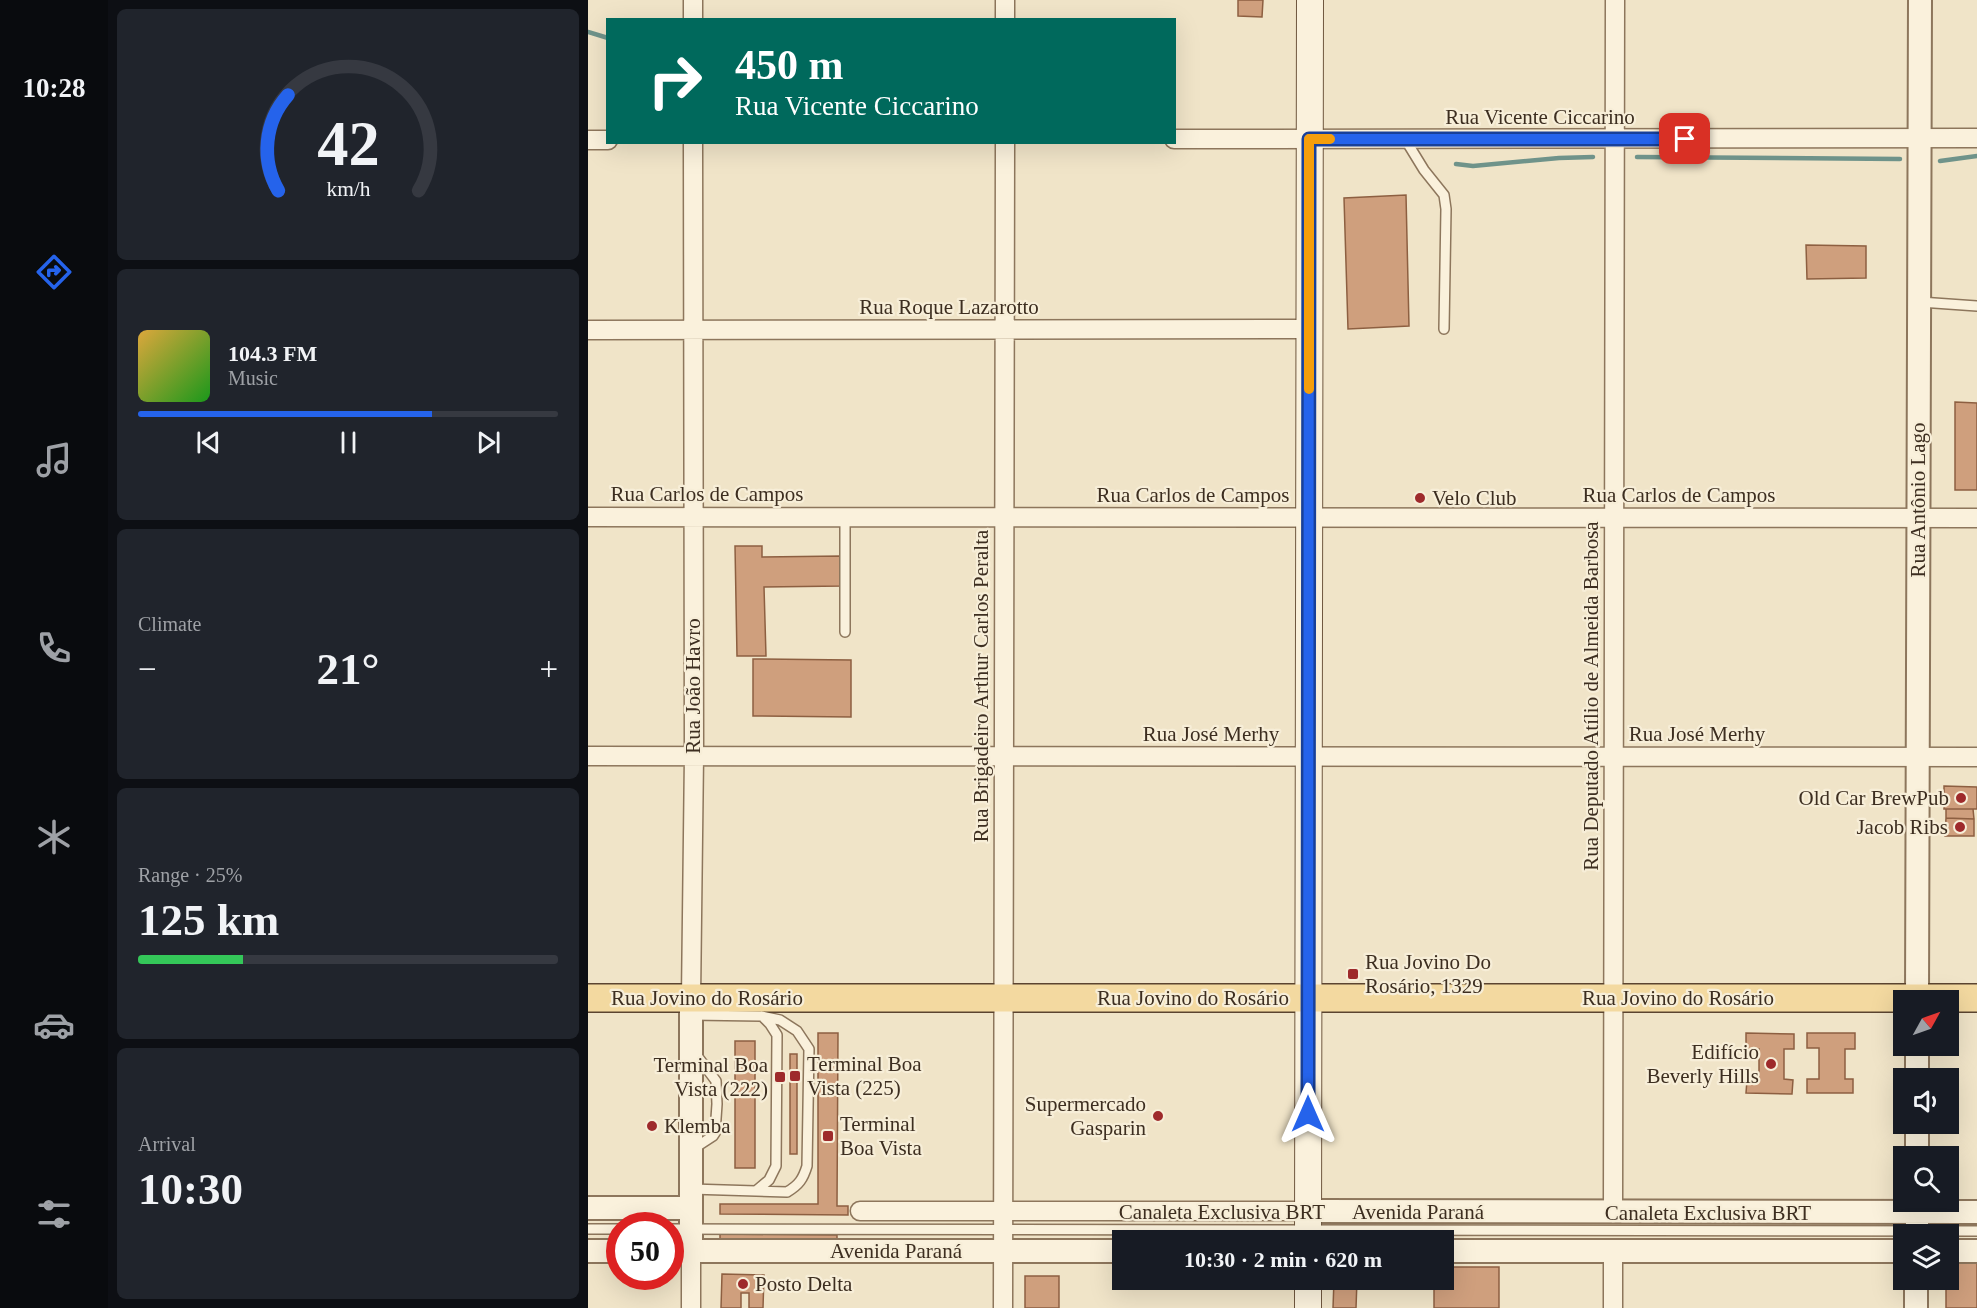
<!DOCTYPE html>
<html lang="en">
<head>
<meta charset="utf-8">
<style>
	body { margin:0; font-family:"Times New Roman",serif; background:#20242c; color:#f1f3f6; height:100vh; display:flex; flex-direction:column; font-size:22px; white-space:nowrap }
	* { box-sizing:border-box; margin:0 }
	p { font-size:20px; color:#9ea1a6 }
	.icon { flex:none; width:33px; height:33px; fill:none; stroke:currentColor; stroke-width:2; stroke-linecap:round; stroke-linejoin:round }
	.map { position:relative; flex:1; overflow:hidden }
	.sheet { display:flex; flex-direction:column; gap:9px; padding:9px; background:#0d0f14; width:480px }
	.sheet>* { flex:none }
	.top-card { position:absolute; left:18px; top:18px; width:570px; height:126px; border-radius:0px; box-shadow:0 6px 24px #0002; background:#00695c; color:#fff; overflow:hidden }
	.needle { width:39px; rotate:50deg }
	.tools { position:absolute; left:1305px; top:990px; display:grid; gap:12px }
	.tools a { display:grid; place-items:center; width:66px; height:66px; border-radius:0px; background:#171b24; box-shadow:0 6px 24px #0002; font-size:30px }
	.speed { position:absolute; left:18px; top:1212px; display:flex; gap:12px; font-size:30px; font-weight:700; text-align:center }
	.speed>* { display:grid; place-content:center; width:78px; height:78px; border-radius:50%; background:#171b24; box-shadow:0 6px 24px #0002; line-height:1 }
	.speed .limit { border:9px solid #d22; background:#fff; color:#111 }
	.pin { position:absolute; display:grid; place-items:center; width:51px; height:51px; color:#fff; margin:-26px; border-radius:12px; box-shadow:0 3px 9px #0006 }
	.me { position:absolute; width:66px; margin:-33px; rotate:0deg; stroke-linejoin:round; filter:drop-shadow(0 0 4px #0008) }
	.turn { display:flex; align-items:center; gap:21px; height:126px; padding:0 30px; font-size:27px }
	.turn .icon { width:78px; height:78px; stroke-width:2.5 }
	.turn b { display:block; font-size:42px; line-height:51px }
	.big { font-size:45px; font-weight:600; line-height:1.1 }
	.sheet .card { flex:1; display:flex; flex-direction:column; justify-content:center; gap:9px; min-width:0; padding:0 21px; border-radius:9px; background:#20242c }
	.sheet .dial { align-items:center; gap:0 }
	.dial svg { height:156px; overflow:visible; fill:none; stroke:#363941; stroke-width:7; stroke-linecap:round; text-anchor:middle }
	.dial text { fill:#f1f3f6; stroke:none }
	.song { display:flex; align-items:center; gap:18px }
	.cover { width:72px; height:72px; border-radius:9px; background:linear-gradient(135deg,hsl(40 70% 55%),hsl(120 70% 35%)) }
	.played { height:6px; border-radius:3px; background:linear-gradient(90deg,#2563eb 70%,#363941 70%) }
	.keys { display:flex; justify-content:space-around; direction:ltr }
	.heat { display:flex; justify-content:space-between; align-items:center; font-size:33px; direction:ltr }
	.charge { height:9px; border-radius:4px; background:linear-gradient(90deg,#34c759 25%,#363941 0) }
	.trip { position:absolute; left:524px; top:1230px; width:342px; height:60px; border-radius:0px; background:#171b24; box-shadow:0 6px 24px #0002; font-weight:600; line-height:60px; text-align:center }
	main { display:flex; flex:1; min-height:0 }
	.dock { display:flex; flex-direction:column; width:108px; justify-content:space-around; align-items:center; background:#090b0e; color:#9ea1a6 }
	.dock .icon { width:42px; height:42px }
	.dock .active { color:#2563eb }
	.dock b { font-size:27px; color:#f1f3f6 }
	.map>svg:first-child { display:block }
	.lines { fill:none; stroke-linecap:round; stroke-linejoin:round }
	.stream { stroke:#6f938a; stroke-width:4.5 }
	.building { fill:#cf9f7d; stroke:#8d5f41; stroke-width:1.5 }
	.service-casing { stroke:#8d765c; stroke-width:12 }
	.minor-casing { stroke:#8d765c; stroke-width:21 }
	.tertiary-casing { stroke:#8d765c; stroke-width:26 }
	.secondary-casing { stroke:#6f573f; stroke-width:28 }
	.primary-casing { stroke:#5b4430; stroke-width:30 }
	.service { stroke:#faf1dc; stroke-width:9 }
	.minor { stroke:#faf1dc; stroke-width:18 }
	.tertiary { stroke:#faf1dc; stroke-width:22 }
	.secondary { stroke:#faf1dc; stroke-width:26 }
	.primary { stroke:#f3d9a0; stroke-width:27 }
	.route-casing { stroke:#184099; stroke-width:15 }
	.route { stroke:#2563eb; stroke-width:10 }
	.slow { stroke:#f59e0b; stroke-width:10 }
	.poi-dot { fill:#9e2a2b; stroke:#f7eed8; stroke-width:2 }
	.labels { text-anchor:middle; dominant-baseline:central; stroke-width:4.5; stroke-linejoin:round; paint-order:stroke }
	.street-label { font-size:21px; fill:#3d2e20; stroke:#f7eed8 }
	.poi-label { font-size:21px; fill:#3d2e20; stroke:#f7eed8; text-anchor:start }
</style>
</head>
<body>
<main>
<nav class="dock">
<b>10:28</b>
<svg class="icon active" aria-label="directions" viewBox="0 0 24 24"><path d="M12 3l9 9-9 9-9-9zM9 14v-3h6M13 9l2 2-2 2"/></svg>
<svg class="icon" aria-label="music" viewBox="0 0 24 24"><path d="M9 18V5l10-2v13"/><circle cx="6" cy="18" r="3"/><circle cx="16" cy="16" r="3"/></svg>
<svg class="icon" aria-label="phone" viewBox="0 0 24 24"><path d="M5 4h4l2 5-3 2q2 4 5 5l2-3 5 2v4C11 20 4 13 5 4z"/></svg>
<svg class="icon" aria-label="climate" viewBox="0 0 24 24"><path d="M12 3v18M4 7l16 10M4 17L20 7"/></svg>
<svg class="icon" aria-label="car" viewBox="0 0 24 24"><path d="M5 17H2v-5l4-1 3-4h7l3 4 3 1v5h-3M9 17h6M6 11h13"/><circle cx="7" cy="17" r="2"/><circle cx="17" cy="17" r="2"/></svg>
<svg class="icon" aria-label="filters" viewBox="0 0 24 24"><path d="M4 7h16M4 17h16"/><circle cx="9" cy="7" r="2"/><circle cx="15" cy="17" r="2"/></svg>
</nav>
<section class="sheet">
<div class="card dial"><svg viewBox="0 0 100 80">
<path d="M14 69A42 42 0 1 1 86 69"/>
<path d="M14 69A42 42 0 0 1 19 20" stroke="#2563eb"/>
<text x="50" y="56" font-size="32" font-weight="700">42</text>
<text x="50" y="72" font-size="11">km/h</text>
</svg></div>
<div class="card">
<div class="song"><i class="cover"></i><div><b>104.3 FM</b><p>Music</p></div></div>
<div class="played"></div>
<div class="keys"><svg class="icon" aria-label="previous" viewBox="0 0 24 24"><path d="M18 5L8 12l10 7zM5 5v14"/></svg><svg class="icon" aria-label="pause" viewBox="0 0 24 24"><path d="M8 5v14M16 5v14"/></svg><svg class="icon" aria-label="next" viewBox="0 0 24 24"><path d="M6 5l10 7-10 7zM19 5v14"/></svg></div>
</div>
<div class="card"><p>Climate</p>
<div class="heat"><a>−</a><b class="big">21°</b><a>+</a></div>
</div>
<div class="card"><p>Range · 25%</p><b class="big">125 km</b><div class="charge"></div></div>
<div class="card"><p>Arrival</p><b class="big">10:30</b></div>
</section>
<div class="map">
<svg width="1389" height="1308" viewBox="0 0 1389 1308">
	<rect width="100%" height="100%" fill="#f0e4c8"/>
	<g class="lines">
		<path class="stream" d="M0 32 20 38
			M1049 157 1312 159
			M1352 161 1389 156
			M868 164 885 166 971 158 1005 157"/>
	</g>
	<path class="building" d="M650 0H675L674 17 650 16Z
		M818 195 821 326 760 329 756 198Z
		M1218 245 1278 246V278L1219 279Z
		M1367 402 1389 403V490H1367Z
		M147 546H174V557L253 556 254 586 176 587 178 656H149Z
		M165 659 263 660V717L165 716Z
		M1356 786 1389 787V809H1356Z
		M1358 809H1385L1386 819 1358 818Z
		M1358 818 1386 819V836H1357Z
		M230 1033H250L249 1206H260V1215L132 1214V1204H230Z
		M1158 1033 1206 1034V1049H1196V1079L1205 1080 1204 1094 1158 1093 1159 1080H1171V1049H1158Z
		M1219 1033H1267V1049H1257V1079H1265V1093H1219V1079H1231V1048H1219Z
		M147 1041H167V1168H147Z
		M202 1054H209V1154H202Z
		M132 1234 249 1235V1247L132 1246Z
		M1360 1262 1389 1263V1308H1358V1280H1360Z
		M855 1267H911V1308H846V1280H855Z
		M134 1274 176 1275 175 1308H161V1293H153V1308H133Z
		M437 1276H471V1308H437Z
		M746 1280H769L768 1308H745Z"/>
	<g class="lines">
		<defs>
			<path id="service" d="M817 139 836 170 856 195 858 209 856 329
				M1332 302 1389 306
				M257 517V632
				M105 1149 125 1136 127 1133 129 1104 128 1081 107 1053
				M103 1189 199 1192C211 1185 215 1179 219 1166L221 1049 209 1031 192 1020 173 1016 103 1015
				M169 1190 181 1180 188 1166 189 1035 182 1024 174 1016
				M0 1229H32
				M82 1229 1389 1231"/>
			<path id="minor" d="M105 20V0
				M417 20V0
				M586 139 1389 138
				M0 140H20
				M0 330 721 329
				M0 517 1389 518
				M0 756 1389 757
				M103 998 106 755 105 142
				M272 1211H720
				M1025 1212 1027 0
				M103 1308V1251
				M415 1308 417 142
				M1025 1308V1251"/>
			<path id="tertiary" d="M1329 1000 1332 0
				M1329 1078V1046
				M1329 1156V1124
				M0 1208H103
				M720 1211 1389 1212
				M1329 1234V1202
				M0 1251H32
				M82 1251H534
				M103 1251V998
				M855 1251H1316
				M1360 1251H1389
				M1328 1308V1280"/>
			<path id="secondary" d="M720 1240 722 0
				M720 1308V1280"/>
			<path id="primary" d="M0 998H1389"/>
		</defs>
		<use href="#service" class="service-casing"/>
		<use href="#minor" class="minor-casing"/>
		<use href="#tertiary" class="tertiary-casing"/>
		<use href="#secondary" class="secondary-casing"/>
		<use href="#primary" class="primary-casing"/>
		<use href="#service" class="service"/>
		<use href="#minor" class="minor"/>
		<use href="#tertiary" class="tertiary"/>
		<use href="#secondary" class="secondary"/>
		<use href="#primary" class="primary"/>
	</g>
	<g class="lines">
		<defs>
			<path id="route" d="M720 1114 721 139H1097"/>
		</defs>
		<use href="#route" class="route-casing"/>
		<use href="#route" class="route"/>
		<path class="slow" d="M721 389V139H742"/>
	</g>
	<g class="poi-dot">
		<circle cx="832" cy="498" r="6"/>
		<circle cx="1373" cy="798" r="6"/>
		<circle cx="1372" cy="827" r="6"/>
		<rect x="759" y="968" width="12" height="12" rx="3"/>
		<circle cx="1183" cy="1064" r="6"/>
		<rect x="201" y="1070" width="12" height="12" rx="3"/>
		<rect x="186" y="1071" width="12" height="12" rx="3"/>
		<circle cx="570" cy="1116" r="6"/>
		<circle cx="64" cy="1126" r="6"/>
		<rect x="234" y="1130" width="12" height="12" rx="3"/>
		<circle cx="155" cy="1284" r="6"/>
	</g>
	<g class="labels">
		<g class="street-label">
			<text x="952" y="117">Rua Vicente Ciccarino</text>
			<text x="361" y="307">Rua Roque Lazarotto</text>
			<text x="119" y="494">Rua Carlos de Campos</text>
			<text x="605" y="495">Rua Carlos de Campos</text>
			<text x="1091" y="495">Rua Carlos de Campos</text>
			<text transform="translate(1330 500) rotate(-90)">Rua Antônio Lago</text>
			<text transform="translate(105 686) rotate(-90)">Rua João Havro</text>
			<text transform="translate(393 686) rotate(-90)">Rua Brigadeiro Arthur Carlos Peralta</text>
			<text transform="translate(1003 696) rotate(-90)">Rua Deputado Atílio de Almeida Barbosa</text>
			<text x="623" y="734">Rua José Merhy</text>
			<text x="1109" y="734">Rua José Merhy</text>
			<text x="119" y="998">Rua Jovino do Rosário</text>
			<text x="605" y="998">Rua Jovino do Rosário</text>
			<text x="1090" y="998">Rua Jovino do Rosário</text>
			<text x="634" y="1212">Canaleta Exclusiva BRT</text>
			<text x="830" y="1212">Avenida Paraná</text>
			<text x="1120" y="1213">Canaleta Exclusiva BRT</text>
			<text x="308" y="1251">Avenida Paraná</text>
		</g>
		<g class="poi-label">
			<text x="844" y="498">Velo Club</text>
			<text x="1361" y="798" text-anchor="end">Old Car BrewPub</text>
			<text x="1360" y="827" text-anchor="end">Jacob Ribs</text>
			<text x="777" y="962">Rua Jovino Do<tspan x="777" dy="24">Rosário, 1329</tspan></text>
			<text x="1171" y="1052" text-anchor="end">Edifício<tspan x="1171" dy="24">Beverly Hills</tspan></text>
			<text x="219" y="1064">Terminal Boa<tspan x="219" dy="24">Vista (225)</tspan></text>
			<text x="180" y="1065" text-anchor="end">Terminal Boa<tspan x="180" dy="24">Vista (222)</tspan></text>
			<text x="558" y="1104" text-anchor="end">Supermercado<tspan x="558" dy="24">Gasparin</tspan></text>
			<text x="252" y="1124">Terminal<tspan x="252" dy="24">Boa Vista</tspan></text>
			<text x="76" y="1126">Klemba</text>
			<text x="167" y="1284">Posto Delta</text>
		</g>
	</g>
</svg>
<div class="tools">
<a><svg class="needle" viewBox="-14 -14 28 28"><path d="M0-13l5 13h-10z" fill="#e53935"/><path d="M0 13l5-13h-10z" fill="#9ea1a6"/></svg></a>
<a><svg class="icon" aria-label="sound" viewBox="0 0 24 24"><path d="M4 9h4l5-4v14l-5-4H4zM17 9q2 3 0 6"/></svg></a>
<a><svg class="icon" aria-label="search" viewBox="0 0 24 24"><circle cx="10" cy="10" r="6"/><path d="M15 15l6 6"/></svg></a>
<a><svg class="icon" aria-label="layers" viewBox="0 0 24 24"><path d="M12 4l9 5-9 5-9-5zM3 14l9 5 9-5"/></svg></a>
</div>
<div class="speed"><div class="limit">50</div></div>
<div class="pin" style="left:1097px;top:139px;background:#d93025"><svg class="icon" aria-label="arrive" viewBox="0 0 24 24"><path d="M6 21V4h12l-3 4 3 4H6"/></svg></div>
<svg class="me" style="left:720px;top:1114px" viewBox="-20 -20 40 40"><path d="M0-17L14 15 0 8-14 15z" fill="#2563eb" stroke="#fff" stroke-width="4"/></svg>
<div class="trip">10:30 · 2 min · 620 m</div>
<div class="top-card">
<div class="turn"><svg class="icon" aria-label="right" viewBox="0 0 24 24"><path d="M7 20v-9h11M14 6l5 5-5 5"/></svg><div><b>450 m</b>Rua Vicente Ciccarino</div></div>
</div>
</div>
</main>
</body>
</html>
